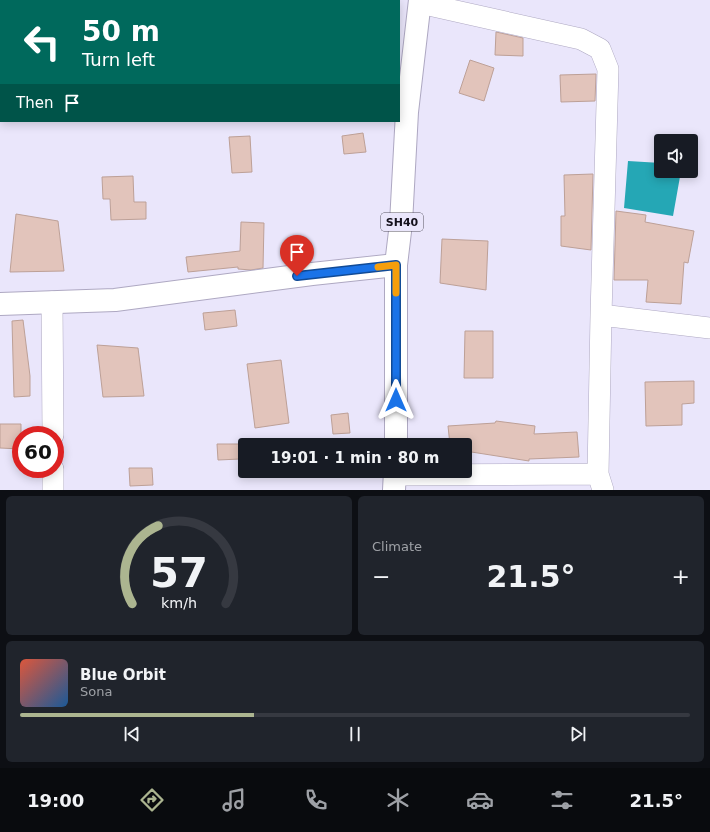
<!DOCTYPE html>
<html lang="en">
<head>
<meta charset="utf-8">
<style>
	body { margin:0; font-family:"DejaVu Sans",sans-serif; background:#20242c; color:#f1f3f6; height:100vh; display:flex; flex-direction:column; font-size:15px; white-space:nowrap }
	* { box-sizing:border-box; margin:0 }
	p { font-size:13px; color:#9ea1a6 }
	.icon { flex:none; width:22px; height:22px; fill:none; stroke:currentColor; stroke-width:2; stroke-linecap:round; stroke-linejoin:round }
	.map { position:relative; height:490px; overflow:hidden }
	.sheet { display:flex; flex-direction:column; gap:6px; padding:6px; background:#0d0f14; flex:1 }
	.sheet>* { flex:none }
	.guide { position:absolute; left:0px; top:0px; width:400px; height:122px; box-shadow:0 2px 10px #0003; background:#00695c; color:#fff; overflow:hidden }
	.buttons { position:absolute; left:654px; top:134px; display:grid; gap:8px }
	.buttons a { display:grid; place-items:center; width:44px; height:44px; border-radius:4px; background:#171b24; box-shadow:0 2px 10px #0003; font-size:20px }
	.speed { position:absolute; left:12px; top:426px; display:flex; gap:8px; font-size:20px; font-weight:700; text-align:center }
	.speed>* { display:grid; place-content:center; width:52px; height:52px; border-radius:50%; background:#171b24; box-shadow:0 2px 10px #0003; line-height:1 }
	.speed .limit { border:6px solid #d22; background:#fff; color:#111 }
	.pin { position:absolute; display:grid; place-items:center; width:34px; height:34px; color:#fff; margin:-41px -17px; border-radius:50% 50% 50% 0; rotate:-45deg; box-shadow:0 0 4px #0007 }
	.pin .icon { rotate:45deg }
	.me { position:absolute; width:44px; margin:-22px; rotate:0deg; stroke-linejoin:round; filter:drop-shadow(0 0 3px #0008) }
	.turn { display:flex; align-items:center; gap:14px; height:84px; padding:0 16px; font-size:18px }
	.turn .icon { width:52px; height:52px; stroke-width:2.5 }
	.turn b { display:block; font-size:28px; line-height:34px }
	.then { display:flex; align-items:center; height:38px; padding:0 16px; background:#0003; gap:8px; font-size:15px }
	.big { font-size:30px; font-weight:700; line-height:1.1 }
	.sheet .widget { flex:1; display:flex; flex-direction:column; justify-content:center; gap:6px; min-width:0; padding:0 14px; border-radius:6px; background:#20242c }
	.sheet .dial { align-items:center; gap:0 }
	.dial svg { height:104px; overflow:visible; fill:none; stroke:#363941; stroke-width:7; stroke-linecap:round; text-anchor:middle }
	.dial text { fill:#f1f3f6; stroke:none }
	.song { display:flex; align-items:center; gap:12px }
	.cover { width:48px; height:48px; border-radius:6px; background:linear-gradient(135deg,hsl(10 70% 55%),hsl(210 70% 35%)) }
	.played { height:4px; border-radius:2px; background:linear-gradient(90deg,#acb590 35%,#363941 35%) }
	.keys { display:flex; justify-content:space-around; direction:ltr }
	.heat { display:flex; justify-content:space-between; align-items:center; font-size:22px; direction:ltr }
	.sheet .tiles { flex:1; display:grid; gap:6px; grid-template-columns:1fr 1fr }
	.widget:last-child { grid-column:span 2 }
	.trip { position:absolute; left:238px; top:438px; width:234px; height:40px; border-radius:4px; background:#171b24; box-shadow:0 2px 10px #0003; font-weight:700; line-height:40px; text-align:center }
	.dock { display:flex; height:64px; justify-content:space-around; align-items:center; background:#090b0e; color:#9ea1a6 }
	.dock .icon { width:28px; height:28px }
	.dock .on { color:#acb590 }
	.dock b { font-size:18px; color:#f1f3f6 }
	.map>svg:first-child { display:block }
	.water { fill:#25a7b5 }
	.building { fill:#e2c4bb; stroke:#bda097 }
	.lines { fill:none; stroke-linecap:round; stroke-linejoin:round }
	.street-casing { stroke:#aea8c2; stroke-width:22 }
	.secondary-casing { stroke:#aea8c2; stroke-width:24 }
	.primary-casing { stroke:#aea8c2; stroke-width:24 }
	.street { stroke:#fff; stroke-width:21 }
	.secondary { stroke:#fff; stroke-width:22 }
	.primary { stroke:#fff; stroke-width:22 }
	.route-casing { stroke:#114b97; stroke-width:10 }
	.route { stroke:#1a73e8; stroke-width:7 }
	.slow { stroke:#f59e0b; stroke-width:7 }
	.labels { text-anchor:middle; dominant-baseline:central; stroke-width:3; stroke-linejoin:round; paint-order:stroke }
	.shield { fill:#eae6fb; stroke:#54515e; stroke-width:1 }
	.shield-label { font-size:11px; font-weight:bold; fill:#14111b }
</style>
</head>
<body>
<div class="map">
<svg width="710" height="490" viewBox="0 0 710 490">
	<rect width="100%" height="100%" fill="#eae6fb"/>
	<path class="water" d="M628 161 661 163V171H681L673 216 624 208Z"/>
	<path class="building" d="M496 32 523 38V56L495 55Z
		M470 60 494 68 484 101 459 93Z
		M596 74 595 101 561 102 560 75Z
		M363 133 366 152 344 154 342 136Z
		M250 136 252 172 232 173 229 137Z
		M593 174 591 250 561 246V216H565L564 175Z
		M133 176 134 202H146V219L111 220 110 199H103L102 177Z
		M616 211 646 215 645 222 694 231 688 263 684 262 681 304 646 302 648 280H614Z
		M16 214 58 221 64 271 10 272Z
		M241 222 264 223 263 268 251 270 238 269V267L188 272 186 257 240 251Z
		M442 239 488 241 486 290 440 283Z
		M235 310 237 326 205 330 203 313Z
		M23 320 30 376V396L14 397 12 321Z
		M465 331H493V378H464Z
		M97 345 138 348 144 396 103 397Z
		M281 360 289 423 255 428 247 364Z
		M694 381V403L682 404V425L646 426 645 382Z
		M348 413 350 433 333 434 331 415Z
		M496 421 535 426 534 434 577 432 579 457 529 459V461L465 451V445H450L448 426 495 423Z
		M0 424H21V449L0 448Z
		M217 444H239L240 459 218 460Z
		M129 468H152L153 485 130 486Z"/>
	<g class="lines">
		<defs>
			<path id="street" d="M420 3 581 39 600 49 608 69 601 315 598 474 603 490
				M52 302 53 435
				M601 315 710 328
				M53 469V490
				M395 475 598 474"/>
			<path id="secondary" d="M0 304 115 300 312 274 396 265"/>
			<path id="primary" d="M396 445V265L401 223 407 112 420 0
				M394 490 395 471"/>
		</defs>
		<use href="#street" class="street-casing"/>
		<use href="#secondary" class="secondary-casing"/>
		<use href="#primary" class="primary-casing"/>
		<use href="#street" class="street"/>
		<use href="#secondary" class="secondary"/>
		<use href="#primary" class="primary"/>
	</g>
	<g class="lines">
		<defs>
			<path id="route" d="M297 276 396 265V400"/>
		</defs>
		<use href="#route" class="route-casing"/>
		<use href="#route" class="route"/>
		<path class="slow" d="M378 267 396 265V293"/>
	</g>
	<g class="labels">
		<rect class="shield" x="381" y="213" width="42" height="18" rx="3"/>
		<g class="shield-label">
			<text x="402" y="222">SH40</text>
		</g>
	</g>
</svg>
<div class="buttons">
<a><svg class="icon" aria-label="sound" viewBox="0 0 24 24"><path d="M4 9h4l5-4v14l-5-4H4zM17 9q2 3 0 6"/></svg></a>
</div>
<div class="speed"><div class="limit">60</div></div>
<div class="pin" style="left:297px;top:276px;background:#d93025"><svg class="icon" aria-label="arrive" viewBox="0 0 24 24"><path d="M6 21V4h12l-3 4 3 4H6"/></svg></div>
<svg class="me" style="left:396px;top:400px" viewBox="-20 -20 40 40"><path d="M0-17L14 15 0 8-14 15z" fill="#1a73e8" stroke="#fff" stroke-width="4"/></svg>
<div class="trip">19:01 · 1 min · 80 m</div>
<div class="guide">
<div class="turn"><svg class="icon" aria-label="left" viewBox="0 0 24 24"><path d="M17 20v-9H6M10 6l-5 5 5 5"/></svg><div><b>50 m</b>Turn left</div></div>
<div class="then">Then<svg class="icon" aria-label="arrive" viewBox="0 0 24 24"><path d="M6 21V4h12l-3 4 3 4H6"/></svg></div>
</div>
</div>
<section class="sheet">
<div class="tiles">
<div class="widget dial"><svg viewBox="0 0 100 80">
<path d="M14 69A42 42 0 1 1 86 69"/>
<path d="M14 69A42 42 0 0 1 34 9" stroke="#acb590"/>
<text x="50" y="56" font-size="32" font-weight="700">57</text>
<text x="50" y="72" font-size="11">km/h</text>
</svg></div>
<div class="widget"><p>Climate</p>
<div class="heat"><a>−</a><b class="big">21.5°</b><a>+</a></div>
</div>
<div class="widget">
<div class="song"><i class="cover"></i><div><b>Blue Orbit</b><p>Sona</p></div></div>
<div class="played"></div>
<div class="keys"><svg class="icon" aria-label="previous" viewBox="0 0 24 24"><path d="M18 5L8 12l10 7zM5 5v14"/></svg><svg class="icon" aria-label="pause" viewBox="0 0 24 24"><path d="M8 5v14M16 5v14"/></svg><svg class="icon" aria-label="next" viewBox="0 0 24 24"><path d="M6 5l10 7-10 7zM19 5v14"/></svg></div>
</div>
</div>
</section>
<nav class="dock">
<b>19:00</b>
<svg class="icon on" aria-label="directions" viewBox="0 0 24 24"><path d="M12 3l9 9-9 9-9-9zM9 14v-3h6M13 9l2 2-2 2"/></svg>
<svg class="icon" aria-label="music" viewBox="0 0 24 24"><path d="M9 18V5l10-2v13"/><circle cx="6" cy="18" r="3"/><circle cx="16" cy="16" r="3"/></svg>
<svg class="icon" aria-label="phone" viewBox="0 0 24 24"><path d="M5 4h4l2 5-3 2q2 4 5 5l2-3 5 2v4C11 20 4 13 5 4z"/></svg>
<svg class="icon" aria-label="climate" viewBox="0 0 24 24"><path d="M12 3v18M4 7l16 10M4 17L20 7"/></svg>
<svg class="icon" aria-label="car" viewBox="0 0 24 24"><path d="M5 17H2v-5l4-1 3-4h7l3 4 3 1v5h-3M9 17h6M6 11h13"/><circle cx="7" cy="17" r="2"/><circle cx="17" cy="17" r="2"/></svg>
<svg class="icon" aria-label="filters" viewBox="0 0 24 24"><path d="M4 7h16M4 17h16"/><circle cx="9" cy="7" r="2"/><circle cx="15" cy="17" r="2"/></svg>
<b>21.5°</b>
</nav>
</body>
</html>
